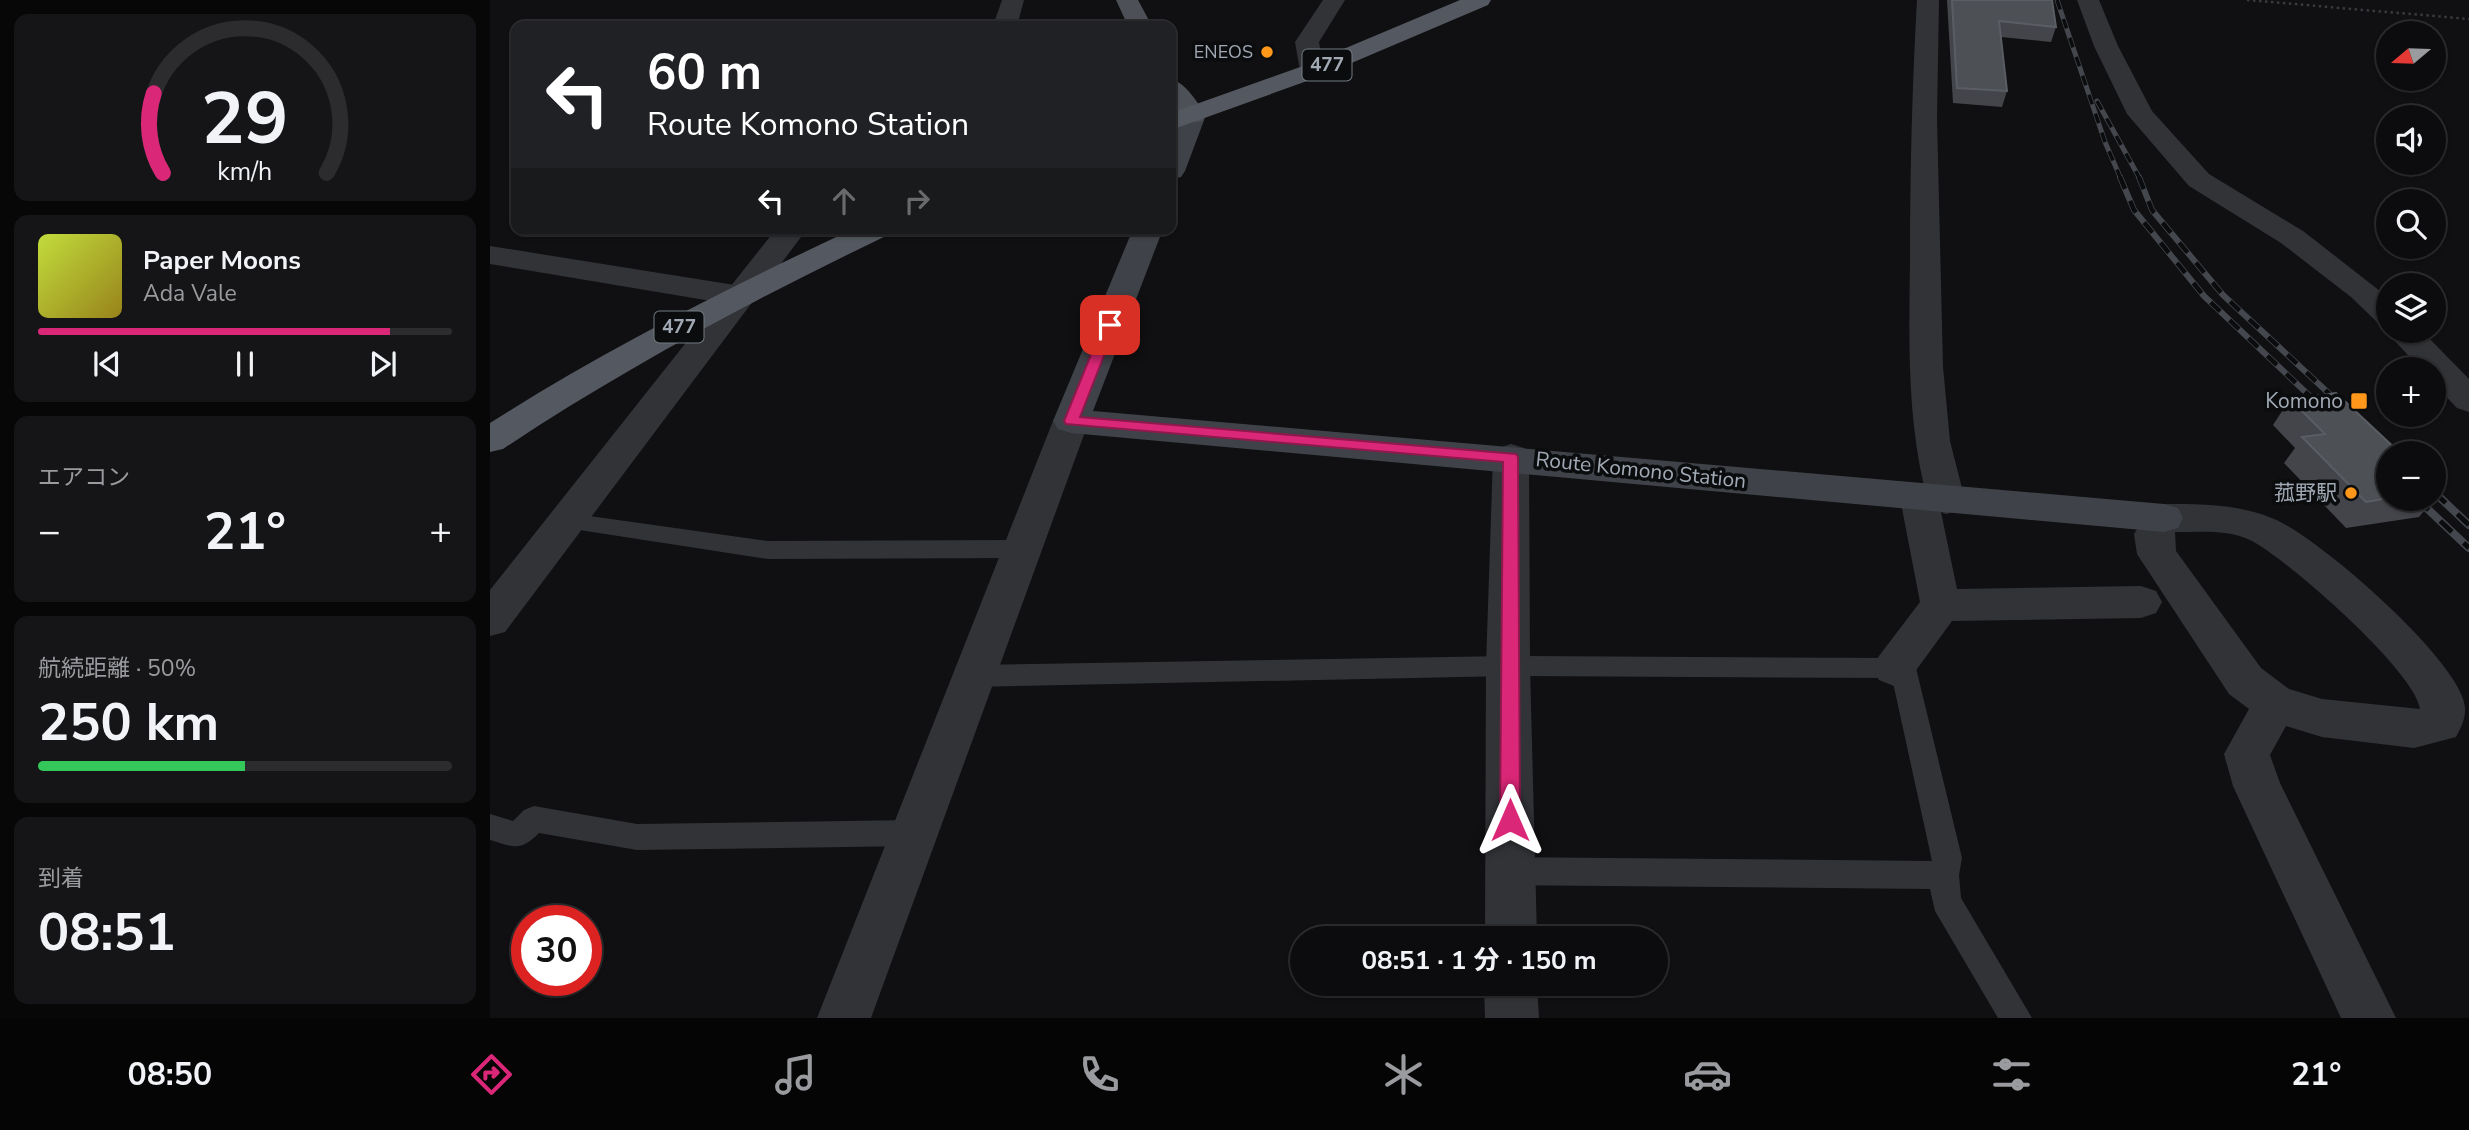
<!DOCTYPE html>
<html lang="ja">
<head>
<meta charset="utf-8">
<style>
	body { margin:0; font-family:"Nunito Sans","Noto Sans JP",sans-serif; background:#151517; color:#f1f3f6; height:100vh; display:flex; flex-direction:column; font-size:26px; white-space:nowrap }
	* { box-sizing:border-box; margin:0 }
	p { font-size:23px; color:#9a9b9e }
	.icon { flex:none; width:38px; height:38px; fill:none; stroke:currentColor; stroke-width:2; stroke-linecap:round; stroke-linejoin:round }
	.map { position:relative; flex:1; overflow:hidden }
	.side { display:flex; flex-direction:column; gap:14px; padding:14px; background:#070708; width:490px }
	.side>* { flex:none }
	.guide { position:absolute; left:21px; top:21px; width:665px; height:214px; border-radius:14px; box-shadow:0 2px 5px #0004,0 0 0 2px #2c2c2e; background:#202124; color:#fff; overflow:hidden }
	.needle { width:46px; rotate:251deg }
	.tools { position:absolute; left:1886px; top:21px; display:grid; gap:14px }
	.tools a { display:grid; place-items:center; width:70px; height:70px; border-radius:50%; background:#0c0c0e; box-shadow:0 2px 5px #0004,0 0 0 2px #2c2c2e; font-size:35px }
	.speed { position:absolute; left:21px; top:905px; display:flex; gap:14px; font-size:35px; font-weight:700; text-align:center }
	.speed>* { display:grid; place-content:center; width:91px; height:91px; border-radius:50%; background:#0c0c0e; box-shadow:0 2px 5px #0004,0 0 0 2px #2c2c2e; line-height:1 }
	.speed .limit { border:10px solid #d22; background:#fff; color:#111 }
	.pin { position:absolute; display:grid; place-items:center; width:60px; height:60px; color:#fff; margin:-30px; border-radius:14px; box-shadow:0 4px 10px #0006 }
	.me { position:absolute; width:77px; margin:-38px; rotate:0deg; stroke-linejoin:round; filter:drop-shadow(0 0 5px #0008) }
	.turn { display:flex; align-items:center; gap:24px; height:147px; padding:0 21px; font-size:32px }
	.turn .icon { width:91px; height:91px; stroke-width:2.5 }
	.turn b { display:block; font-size:49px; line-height:60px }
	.lanes { display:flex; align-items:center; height:66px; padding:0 21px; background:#0003; justify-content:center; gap:35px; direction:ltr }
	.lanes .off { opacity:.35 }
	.big { font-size:52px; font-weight:700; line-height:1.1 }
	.side .widget { flex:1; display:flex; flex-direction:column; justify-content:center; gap:10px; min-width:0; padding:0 24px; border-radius:14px; background:#151517 }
	.side .dial { align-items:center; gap:0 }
	.dial svg { height:182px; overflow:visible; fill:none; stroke:#2c2c2e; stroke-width:7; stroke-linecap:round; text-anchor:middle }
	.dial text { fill:#f1f3f6; stroke:none }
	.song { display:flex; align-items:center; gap:21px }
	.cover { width:84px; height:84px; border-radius:10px; background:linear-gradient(135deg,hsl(70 70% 55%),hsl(50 70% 35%)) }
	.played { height:7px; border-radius:4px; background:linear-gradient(90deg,#db2777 85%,#2c2c2e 85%) }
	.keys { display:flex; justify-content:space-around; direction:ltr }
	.heat { display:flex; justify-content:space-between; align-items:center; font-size:38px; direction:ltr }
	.charge { height:10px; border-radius:5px; background:linear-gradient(90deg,#34c759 50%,#2c2c2e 0) }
	.trip { position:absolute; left:800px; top:926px; width:378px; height:70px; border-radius:35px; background:#0c0c0e; box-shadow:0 2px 5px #0004,0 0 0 2px #2c2c2e; font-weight:700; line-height:70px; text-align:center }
	.tab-bar { display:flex; height:112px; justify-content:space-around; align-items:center; background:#050506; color:#9a9b9e }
	.tab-bar .icon { width:49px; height:49px }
	.tab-bar .on { color:#db2777 }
	.tab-bar b { font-size:32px; color:#f1f3f6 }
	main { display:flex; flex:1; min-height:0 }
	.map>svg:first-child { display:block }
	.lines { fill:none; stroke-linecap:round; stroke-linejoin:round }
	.path { stroke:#373a3e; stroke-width:2.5; stroke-dasharray:2.5 3.5; stroke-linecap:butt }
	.service { fill:#313337; fill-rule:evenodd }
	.minor { fill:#313337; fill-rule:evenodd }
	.tertiary { fill:#313337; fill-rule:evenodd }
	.secondary { fill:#3f4248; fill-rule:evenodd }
	.primary { fill:#4d5057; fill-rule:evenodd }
	.trunk { fill:#545860; fill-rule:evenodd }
	.rail-far2-casing { stroke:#44474d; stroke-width:5 }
	.rail-far1-casing { stroke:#44474d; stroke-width:6 }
	.rail-casing { stroke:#44474d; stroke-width:8 }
	.rail-far2 { stroke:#0b0c0d; stroke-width:3.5; stroke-dasharray:10; stroke-linecap:butt }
	.rail-far1 { stroke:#0b0c0d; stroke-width:4.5; stroke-dasharray:13; stroke-linecap:butt }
	.rail { stroke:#0b0c0d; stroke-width:5; stroke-dasharray:16; stroke-linecap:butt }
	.wall { fill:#43454a }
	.building { fill:#4d5055; stroke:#5a5e64; stroke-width:2 }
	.route { fill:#db2777; stroke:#8e194d; stroke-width:2 }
	.poi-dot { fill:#ff971b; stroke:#0b0c0d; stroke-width:2.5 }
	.labels { text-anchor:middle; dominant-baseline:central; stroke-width:7; stroke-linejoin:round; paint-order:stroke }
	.far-poi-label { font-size:18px; fill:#a0a9b4; stroke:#0b0c0d; text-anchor:end }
	.shield { fill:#0b0c0d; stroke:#737a82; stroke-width:2 }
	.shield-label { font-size:19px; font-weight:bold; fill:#a0a9b4 }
	.poi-label { font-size:21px; fill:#a0a9b4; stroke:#0b0c0d; text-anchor:end }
	.street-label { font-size:21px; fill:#a0a9b4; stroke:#0b0c0d }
</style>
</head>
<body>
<main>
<section class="side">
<div class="widget dial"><svg viewBox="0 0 100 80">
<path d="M14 69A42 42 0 1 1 86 69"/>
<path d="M14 69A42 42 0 0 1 10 34" stroke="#db2777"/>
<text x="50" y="56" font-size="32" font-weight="700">29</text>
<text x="50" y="72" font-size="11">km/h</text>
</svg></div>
<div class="widget">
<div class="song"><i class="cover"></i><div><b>Paper Moons</b><p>Ada Vale</p></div></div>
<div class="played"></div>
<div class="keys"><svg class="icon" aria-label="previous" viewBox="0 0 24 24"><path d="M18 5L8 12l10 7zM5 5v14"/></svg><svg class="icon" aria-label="pause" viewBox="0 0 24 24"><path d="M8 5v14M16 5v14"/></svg><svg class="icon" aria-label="next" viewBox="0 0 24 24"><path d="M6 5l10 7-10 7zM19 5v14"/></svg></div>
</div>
<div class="widget"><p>エアコン</p>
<div class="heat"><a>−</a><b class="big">21°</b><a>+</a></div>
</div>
<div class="widget"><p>航続距離 · 50%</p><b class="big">250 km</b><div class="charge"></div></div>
<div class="widget"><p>到着</p><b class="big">08:51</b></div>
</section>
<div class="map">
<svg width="1979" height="1018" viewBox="0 0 1979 1018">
	<rect width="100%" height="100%" fill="#101012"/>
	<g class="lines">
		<path class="path" d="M1757 0 1979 19"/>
		<path class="service" d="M78 513 278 541 532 540 540 543 544 549 540 555 532 558 278 559 70 527 67 521 70 515Z
			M1413 647 1422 650 1426 657V668L1472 858 1469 875 1471 898 1542 1018H1508L1445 911 1440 889 1020 885 1010 881 1005 871 1010 861 1020 857 1442 861 1402 678 1018 676 483 687 474 683 470 676 474 669 483 665 1018 656 1400 658 1404 650Z
			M44 806 147 824 424 820 434 824 438 833 434 842 424 846 147 850 49 833C30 852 24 847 0 840V814L23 821 34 810Z"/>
		<path class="minor" d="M512 0H534L527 26H503Z
			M833 0H855L829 42 834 71 831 76 822 78 813 76 810 71 805 42Z
			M1427 0H1449L1447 118 1453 367 1460 441 1475 500 1470 510 1456 514 1451 512 1467 589 1651 586 1666 591 1672 602 1666 613 1651 618 1462 621 1419 680 1404 686 1389 680 1382 668 1389 656 1430 602 1410 498 1416 488 1434 486C1417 412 1419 338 1420 262 1420 175 1422 87 1427 0Z
			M1587 0H1609L1628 46 1662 111 1719 174 1813 231 1899 298V326L1888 323 1861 297 1791 243 1699 186 1637 114 1604 46Z
			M286 229H317L15 632 0 636V590Z
			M1899 329 1932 331 1979 379V412L1967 408 1944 384V369H1931L1902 338Z
			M581 409 594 413 599 421 381 1018H327L563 421 568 413Z
			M1021 444 1034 448 1039 457 1040 666 1047 938H995L996 666 1003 457 1008 448Z
			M1674 504C1712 504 1749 504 1784 519 1827 536 1971 661 1975 707 1976 718 1971 728 1966 737L1924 748 1832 737 1796 726 1780 755 1790 783 1906 1018H1851L1743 786 1734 754 1759 709 1739 694 1647 554 1644 534 1660 508ZM1685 532C1709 532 1738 529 1760 540 1795 557 1926 672 1930 709L1832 699 1799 689 1771 668 1686 551Z
			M994 984H1047L1049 1018H995Z"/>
		<path class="tertiary" d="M0 246 251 286 262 289 267 296 262 303 251 306 0 264Z"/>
		<path class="secondary" d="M703 107 712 109 716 115 695 171 691 177 681 179V137L694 109Z
			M643 229H673L603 411 1674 504 1688 508 1693 518 1688 528 1674 532 581 433 568 429 563 421Z"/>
		<path class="primary" d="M626 0H648L662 26H638Z
			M681 79C696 83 707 102 716 115L712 121C683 128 680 101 681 79Z"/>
		<path class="trunk" d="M970 0H1001L998 5 831 76 681 130V113L813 66Z
			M363 229H402L398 235C265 299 136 367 13 449L0 452V423C116 349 238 288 363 229Z"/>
		<defs>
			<path id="rail-far2" d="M1567 0 1615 142 1631 179
				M1607 101 1650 179"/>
			<path id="rail-far1" d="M1630 177 1644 210 1714 296 1824 400
				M1649 177 1662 210 1733 295 1846 400"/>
			<path id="rail" d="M1822 399 1834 410
				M1844 399 1852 406
				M1944 492 1979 525
				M1927 499 1979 548"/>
		</defs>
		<use href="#rail-far2" class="rail-far2-casing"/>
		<use href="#rail-far1" class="rail-far1-casing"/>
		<use href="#rail" class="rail-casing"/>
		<use href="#rail-far2" class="rail-far2"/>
		<use href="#rail-far1" class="rail-far1"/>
		<use href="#rail" class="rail"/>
	</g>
	<path class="wall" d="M1457 0H1562L1566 27 1561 42 1511 37 1517 91 1512 107 1463 103Z
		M1800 399 1899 499H1944L1929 517 1856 528 1794 463 1805 448 1783 425Z
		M1944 485 1950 491 1944 498Z"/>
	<path class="building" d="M1462 0H1562L1566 27 1509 21 1517 91 1467 88Z
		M1846 393 1910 453H1899V498L1876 502 1812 437 1835 434 1800 399Z
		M1944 485 1950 491 1944 492Z"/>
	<path class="route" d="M620 321 626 325 590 417 1026 454 1028 457 1030 820 1027 826 1020 828 1013 826 1010 820 1013 462 576 424 574 421 613 325Z"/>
	<g class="poi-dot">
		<circle cx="777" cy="52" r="7"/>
		<rect x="1860" y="392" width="18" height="18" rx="3.5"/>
		<circle cx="1861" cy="493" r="7"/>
	</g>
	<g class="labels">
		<g class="far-poi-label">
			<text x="763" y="52">ENEOS</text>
		</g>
		<g class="shield">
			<rect x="812.5" y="49.5" width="49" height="31" rx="5"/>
			<rect x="164.5" y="311.5" width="49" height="31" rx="5"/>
		</g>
		<g class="shield-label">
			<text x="837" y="65">477</text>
			<text x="189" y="327">477</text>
		</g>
		<g class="poi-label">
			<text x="1853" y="401">Komono</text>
			<text x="1847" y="493">菰野駅</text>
		</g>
		<g class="street-label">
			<text transform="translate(1151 470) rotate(6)">Route Komono Station</text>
		</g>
	</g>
</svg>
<div class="tools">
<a><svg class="needle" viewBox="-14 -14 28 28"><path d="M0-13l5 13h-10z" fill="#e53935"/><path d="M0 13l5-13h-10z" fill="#9a9b9e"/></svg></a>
<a><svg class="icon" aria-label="sound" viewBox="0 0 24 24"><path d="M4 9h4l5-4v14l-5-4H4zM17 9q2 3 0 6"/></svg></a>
<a><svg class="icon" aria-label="search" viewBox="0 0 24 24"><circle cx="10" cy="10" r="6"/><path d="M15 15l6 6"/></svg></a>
<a><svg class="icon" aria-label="layers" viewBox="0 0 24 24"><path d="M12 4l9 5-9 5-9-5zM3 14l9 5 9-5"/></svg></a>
<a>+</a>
<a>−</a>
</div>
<div class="speed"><div class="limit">30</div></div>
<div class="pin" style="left:620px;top:325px;background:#d93025"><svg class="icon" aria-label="arrive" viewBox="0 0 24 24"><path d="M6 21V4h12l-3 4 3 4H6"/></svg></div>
<svg class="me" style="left:1020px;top:820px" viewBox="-20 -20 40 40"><path d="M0-17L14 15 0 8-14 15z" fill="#db2777" stroke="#fff" stroke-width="4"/></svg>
<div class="trip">08:51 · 1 分 · 150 m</div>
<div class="guide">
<div class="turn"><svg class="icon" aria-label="left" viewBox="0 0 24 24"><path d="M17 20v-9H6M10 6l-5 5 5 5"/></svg><div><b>60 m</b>Route Komono Station</div></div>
<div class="lanes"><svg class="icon" aria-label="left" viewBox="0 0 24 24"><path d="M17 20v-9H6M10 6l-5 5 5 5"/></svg><svg class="icon off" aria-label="ahead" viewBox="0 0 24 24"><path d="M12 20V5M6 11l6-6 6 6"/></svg><svg class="icon off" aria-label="right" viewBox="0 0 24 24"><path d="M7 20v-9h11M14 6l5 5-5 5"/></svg></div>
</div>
</div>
</main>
<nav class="tab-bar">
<b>08:50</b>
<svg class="icon on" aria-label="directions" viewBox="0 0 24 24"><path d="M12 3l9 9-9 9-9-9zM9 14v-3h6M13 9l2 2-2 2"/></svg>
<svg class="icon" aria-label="music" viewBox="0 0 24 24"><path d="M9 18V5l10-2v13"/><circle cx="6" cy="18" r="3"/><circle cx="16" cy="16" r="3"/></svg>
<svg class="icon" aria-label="phone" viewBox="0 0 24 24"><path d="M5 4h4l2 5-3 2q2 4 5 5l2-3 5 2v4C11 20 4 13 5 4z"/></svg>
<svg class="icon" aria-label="climate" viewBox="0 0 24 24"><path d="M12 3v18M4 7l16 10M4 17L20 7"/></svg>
<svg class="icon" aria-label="car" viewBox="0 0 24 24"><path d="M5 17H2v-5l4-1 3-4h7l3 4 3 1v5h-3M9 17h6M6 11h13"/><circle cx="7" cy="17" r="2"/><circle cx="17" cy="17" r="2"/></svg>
<svg class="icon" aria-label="filters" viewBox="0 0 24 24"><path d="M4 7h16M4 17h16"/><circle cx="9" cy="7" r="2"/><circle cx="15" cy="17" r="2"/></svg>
<b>21°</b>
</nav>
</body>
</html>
